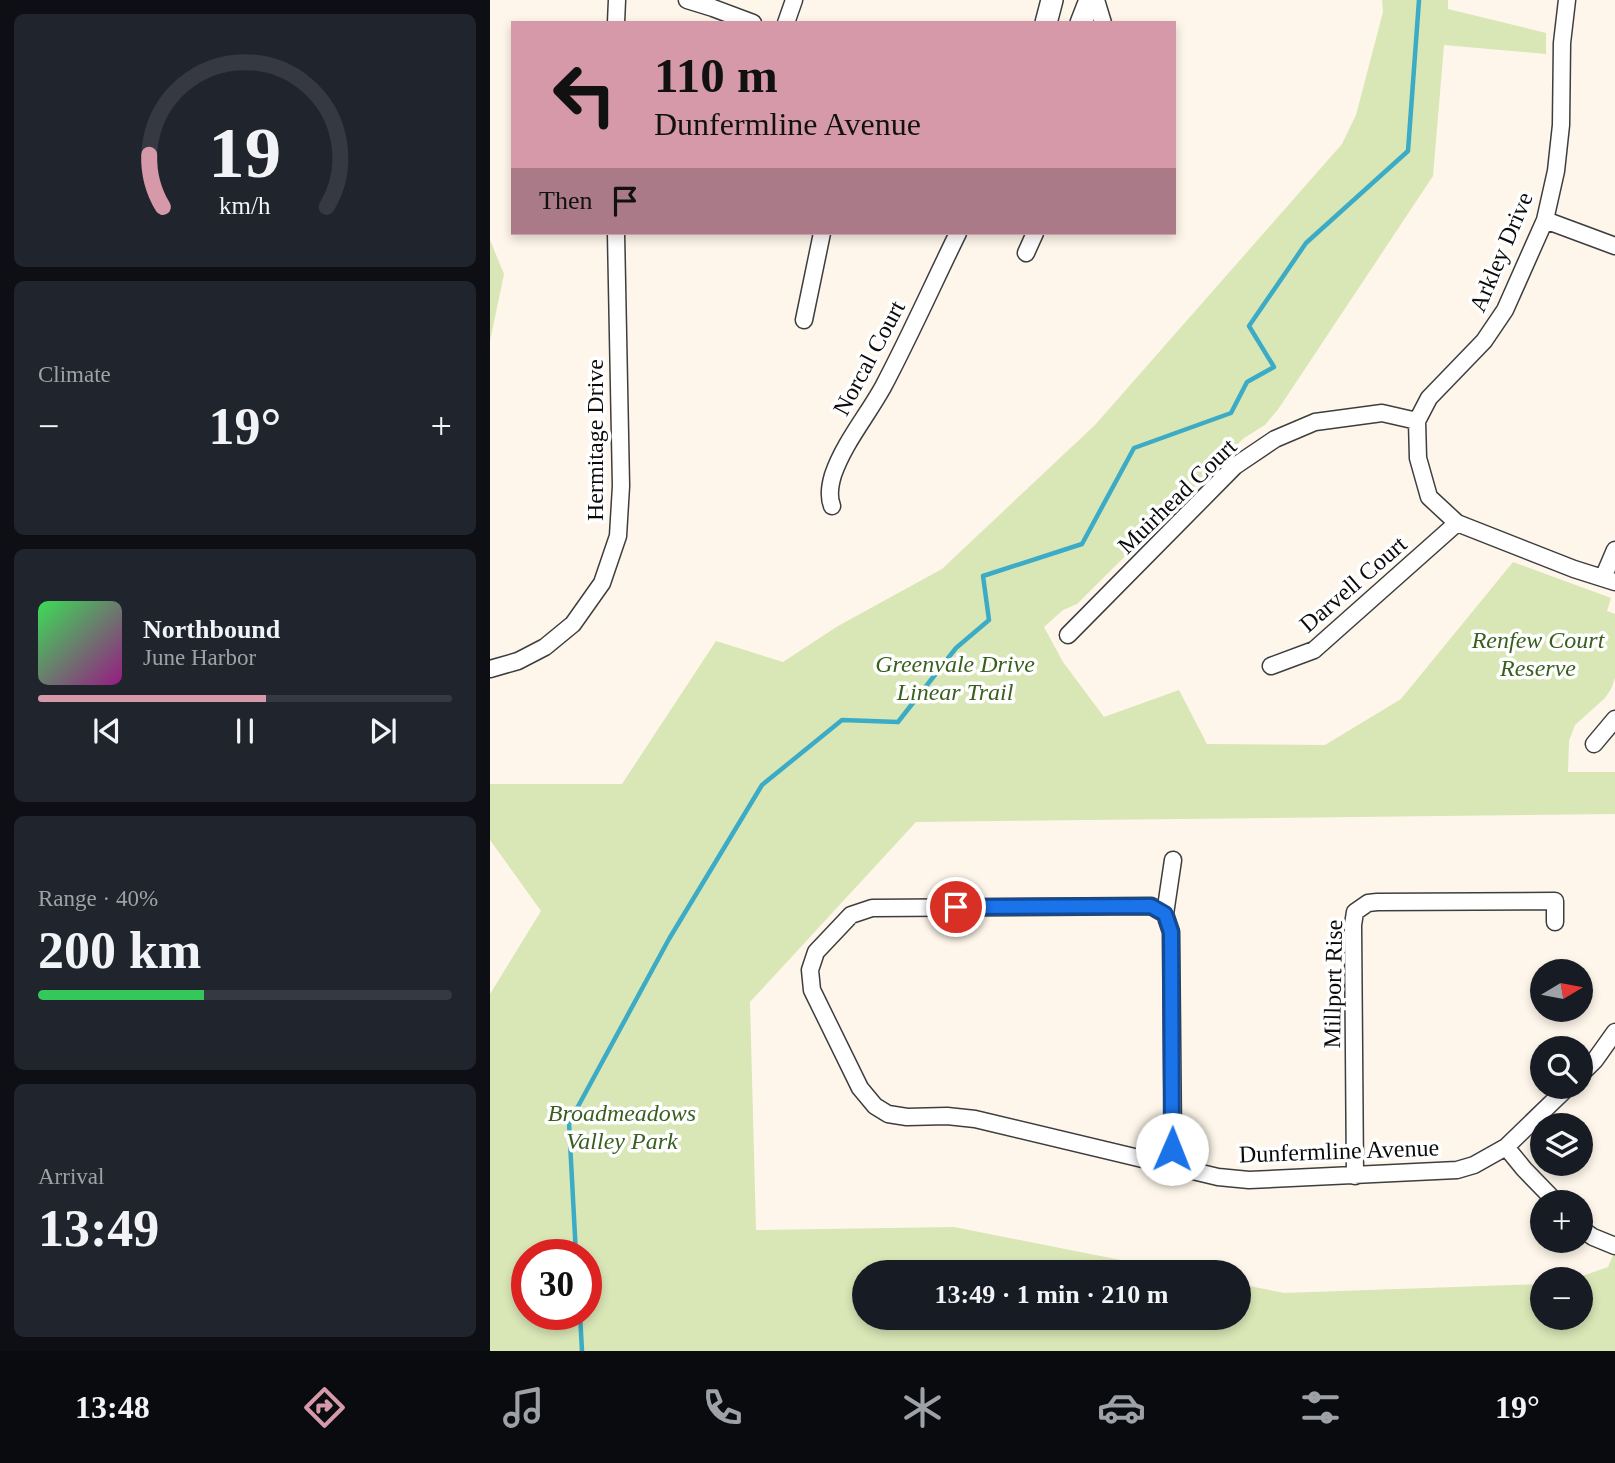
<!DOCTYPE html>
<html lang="en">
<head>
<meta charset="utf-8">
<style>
	body { margin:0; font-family:Georgia,serif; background:#20242c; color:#f1f3f6; height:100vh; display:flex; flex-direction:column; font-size:26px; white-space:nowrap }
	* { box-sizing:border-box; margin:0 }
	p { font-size:23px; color:#9ea1a6 }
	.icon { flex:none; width:38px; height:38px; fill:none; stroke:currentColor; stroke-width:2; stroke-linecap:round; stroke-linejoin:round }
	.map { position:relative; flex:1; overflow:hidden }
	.details { display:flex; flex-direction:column; gap:14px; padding:14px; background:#0d0f14; width:490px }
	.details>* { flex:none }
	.banner { position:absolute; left:21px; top:21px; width:665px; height:214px; border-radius:0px; box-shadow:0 4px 10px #0003; background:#d699aa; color:#111; overflow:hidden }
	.needle { width:46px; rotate:80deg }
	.fabs { position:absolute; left:1040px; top:959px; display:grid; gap:14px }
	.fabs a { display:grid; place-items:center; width:63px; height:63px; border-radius:50%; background:#171b24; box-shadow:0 4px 10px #0003; font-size:35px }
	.speed { position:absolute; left:21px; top:1239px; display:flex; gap:14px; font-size:35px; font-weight:700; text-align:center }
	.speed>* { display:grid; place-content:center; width:91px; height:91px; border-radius:50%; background:#171b24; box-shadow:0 4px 10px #0003; line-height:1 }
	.speed .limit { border:10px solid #d22; background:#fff; color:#111 }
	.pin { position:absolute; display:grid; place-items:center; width:60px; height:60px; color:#fff; margin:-30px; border:4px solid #fff; border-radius:50%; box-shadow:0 2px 7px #0007 }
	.me { position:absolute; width:77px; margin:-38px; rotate:1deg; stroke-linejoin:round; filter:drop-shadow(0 0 5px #0008) }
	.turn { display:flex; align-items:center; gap:24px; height:147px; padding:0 28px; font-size:32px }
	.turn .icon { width:91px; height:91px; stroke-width:2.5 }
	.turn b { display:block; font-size:49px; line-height:60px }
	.then { display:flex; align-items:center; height:66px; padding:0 28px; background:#0003; gap:14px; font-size:26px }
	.big { font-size:52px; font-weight:800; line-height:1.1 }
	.details .widget { flex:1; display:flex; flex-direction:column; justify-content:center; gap:10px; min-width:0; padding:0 24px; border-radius:10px; background:#20242c }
	.details .dial { align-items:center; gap:0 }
	.dial svg { height:182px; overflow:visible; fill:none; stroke:#363941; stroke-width:7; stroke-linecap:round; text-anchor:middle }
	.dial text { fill:#f1f3f6; stroke:none }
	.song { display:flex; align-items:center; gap:21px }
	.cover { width:84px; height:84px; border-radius:10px; background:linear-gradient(135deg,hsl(130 70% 55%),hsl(310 70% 35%)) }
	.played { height:7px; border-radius:4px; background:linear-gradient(90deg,#d699aa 55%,#363941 55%) }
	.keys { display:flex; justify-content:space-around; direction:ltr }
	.heat { display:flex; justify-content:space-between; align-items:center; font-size:38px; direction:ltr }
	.charge { height:10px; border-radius:5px; background:linear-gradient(90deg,#34c759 40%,#363941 0) }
	.trip { position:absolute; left:362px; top:1260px; width:399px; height:70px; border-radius:35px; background:#171b24; box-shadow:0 4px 10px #0003; font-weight:800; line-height:70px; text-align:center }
	.tabs { display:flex; height:112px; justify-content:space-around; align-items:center; background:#090b0e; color:#9ea1a6 }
	.tabs .icon { width:49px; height:49px }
	.tabs .selected { color:#d699aa }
	.tabs b { font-size:32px; color:#f1f3f6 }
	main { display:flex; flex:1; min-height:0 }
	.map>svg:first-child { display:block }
	.green { fill:#d9e6b6; fill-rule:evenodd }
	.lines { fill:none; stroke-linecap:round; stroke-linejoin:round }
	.stream { stroke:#3cabc6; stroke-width:4.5 }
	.minor-casing { stroke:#3e3e3e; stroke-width:19 }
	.tertiary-casing { stroke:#3e3e3e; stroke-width:24 }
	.minor { stroke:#fff; stroke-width:16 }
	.tertiary { stroke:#fff; stroke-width:21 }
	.route-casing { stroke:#114b97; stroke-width:18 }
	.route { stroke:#1a73e8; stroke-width:12 }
	.labels { text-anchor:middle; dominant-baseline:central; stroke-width:7; stroke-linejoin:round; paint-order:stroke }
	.street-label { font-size:24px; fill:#0b0b0b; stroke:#fff }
	.park-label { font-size:24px; font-style:italic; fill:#395f1f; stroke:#fff }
</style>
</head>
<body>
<main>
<section class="details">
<div class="widget dial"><svg viewBox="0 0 100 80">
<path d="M14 69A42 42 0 1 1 86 69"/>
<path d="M14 69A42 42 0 0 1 8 46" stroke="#d699aa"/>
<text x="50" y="56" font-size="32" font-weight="700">19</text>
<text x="50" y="72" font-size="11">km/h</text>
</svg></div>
<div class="widget"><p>Climate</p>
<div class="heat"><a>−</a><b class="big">19°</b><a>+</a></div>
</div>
<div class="widget">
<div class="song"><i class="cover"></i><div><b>Northbound</b><p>June Harbor</p></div></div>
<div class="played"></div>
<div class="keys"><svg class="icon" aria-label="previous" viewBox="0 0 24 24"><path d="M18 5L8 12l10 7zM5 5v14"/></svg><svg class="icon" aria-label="pause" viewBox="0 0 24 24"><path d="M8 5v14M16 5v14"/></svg><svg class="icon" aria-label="next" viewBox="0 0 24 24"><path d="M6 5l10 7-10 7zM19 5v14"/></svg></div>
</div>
<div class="widget"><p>Range · 40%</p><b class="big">200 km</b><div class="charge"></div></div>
<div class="widget"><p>Arrival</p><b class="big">13:49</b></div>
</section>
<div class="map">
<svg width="1125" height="1351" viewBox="0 0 1125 1351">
	<rect width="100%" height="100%" fill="#fef6ea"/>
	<path class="green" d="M892 0H958V9L1056 33V54L954 45 943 176 789 408 775 425 754 438 587 604 573 610 554 627 573 662 614 717 689 690 717 744 835 745 911 699 1023 562 1121 598 1117 611 1125 614V678L1121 689 1115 698 1085 725 1079 741 1078 772H1125V814L426 822 260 1002 266 1230 464 1227 691 1272H374V1318H749V1284L794 1293 1052 1284V1318H1090V1279H1084L1118 1267 1123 1255H1125V1351H0V994L51 911 0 840V784H132L226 641 293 662 348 626 452 569 605 425 852 144 866 115 893 12ZM37 1255H96V1314H37Z
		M0 240 14 274 0 341Z"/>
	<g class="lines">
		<path class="stream" d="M86 1255 79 1123 179 939 272 785 352 720 408 722 466 648 499 620 493 576 592 544 644 448 741 413 757 382 784 367 759 326 816 243 918 151 929 0
			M90 1314 92 1351"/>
		<defs>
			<path id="minor" d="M197 0 223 8 263 23
				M606 0 613 23
				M1077 0 1072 43 1071 125 1066 171 1055 220 1015 310 994 341 939 398 927 421 928 458 939 497 967 523 1084 569 1125 582
				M126 23 127 0
				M296 23 304 0
				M1055 220 1125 246
				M536 253 545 233
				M314 320 332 233
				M342 506C338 496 340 485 343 475 354 443 377 416 393 387 420 336 443 284 468 233
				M1113 578 1125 550
				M578 635 745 466 785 439 825 422 892 413 927 421
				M781 666 824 650 967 523
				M0 669 28 661 55 647 83 624 112 583 128 536 131 486 126 233
				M1104 744 1125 719
				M675 914 661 906 382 908 361 915 326 952 320 970 322 990 370 1088 385 1106 398 1114 417 1117 457 1116 485 1119 728 1177 759 1180 967 1170 984 1165 1016 1147 1078 1087
				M1090 1075 1105 1060 1125 1032
				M1016 1147 1034 1169 1066 1202
				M679 1165 683 1141 681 932 675 914 683 860
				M865 1176 863 925 865 912 878 903 887 902 1065 901V922
				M1090 1228 1103 1237 1125 1246"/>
			<path id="tertiary" d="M556 23 562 0
				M591 23 600 0"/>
		</defs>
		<use href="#minor" class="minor-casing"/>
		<use href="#tertiary" class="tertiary-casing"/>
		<use href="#minor" class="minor"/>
		<use href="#tertiary" class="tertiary"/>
	</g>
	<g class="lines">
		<defs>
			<path id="route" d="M466 907 661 906 675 914 681 932 682 1149"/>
		</defs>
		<use href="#route" class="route-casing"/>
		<use href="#route" class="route"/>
	</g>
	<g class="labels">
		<g class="street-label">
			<text transform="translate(1011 252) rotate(-67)">Arkley Drive</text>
			<text transform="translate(379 358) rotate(-62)">Norcal Court</text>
			<text transform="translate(105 440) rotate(-90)">Hermitage Drive</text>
			<text transform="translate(687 496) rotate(-44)">Muirhead Court</text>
			<text transform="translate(863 584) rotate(-41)">Darvell Court</text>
			<text transform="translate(843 984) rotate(-89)">Millport Rise</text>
			<text transform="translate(849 1151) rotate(-2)">Dunfermline Avenue</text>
		</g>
		<g class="park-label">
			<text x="1048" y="640">Renfew Court<tspan x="1048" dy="28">Reserve</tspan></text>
			<text x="465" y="664">Greenvale Drive<tspan x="465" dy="28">Linear Trail</tspan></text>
			<text x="132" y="1113">Broadmeadows<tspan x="132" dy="28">Valley Park</tspan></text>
		</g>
	</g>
</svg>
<div class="fabs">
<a><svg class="needle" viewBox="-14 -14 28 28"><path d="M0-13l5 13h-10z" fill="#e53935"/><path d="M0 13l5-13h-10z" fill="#9ea1a6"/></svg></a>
<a><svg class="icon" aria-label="search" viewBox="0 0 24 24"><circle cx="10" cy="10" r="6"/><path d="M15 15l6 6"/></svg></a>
<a><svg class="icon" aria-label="layers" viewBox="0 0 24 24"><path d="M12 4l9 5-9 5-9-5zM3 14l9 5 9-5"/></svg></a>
<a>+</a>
<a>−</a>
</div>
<div class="speed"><div class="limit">30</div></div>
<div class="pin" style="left:466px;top:907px;background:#d93025"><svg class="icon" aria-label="arrive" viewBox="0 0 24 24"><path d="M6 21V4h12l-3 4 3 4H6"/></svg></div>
<svg class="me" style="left:682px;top:1149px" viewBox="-20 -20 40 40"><circle r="19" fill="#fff"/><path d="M0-13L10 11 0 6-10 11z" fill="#1a73e8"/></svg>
<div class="trip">13:49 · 1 min · 210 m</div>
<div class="banner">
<div class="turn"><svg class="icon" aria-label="left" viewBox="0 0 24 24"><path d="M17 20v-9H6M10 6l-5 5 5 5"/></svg><div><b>110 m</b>Dunfermline Avenue</div></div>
<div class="then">Then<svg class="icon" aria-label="arrive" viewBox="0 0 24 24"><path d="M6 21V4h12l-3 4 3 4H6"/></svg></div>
</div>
</div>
</main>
<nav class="tabs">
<b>13:48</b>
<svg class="icon selected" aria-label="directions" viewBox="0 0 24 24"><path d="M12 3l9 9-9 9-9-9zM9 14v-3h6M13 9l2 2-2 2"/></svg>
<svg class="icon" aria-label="music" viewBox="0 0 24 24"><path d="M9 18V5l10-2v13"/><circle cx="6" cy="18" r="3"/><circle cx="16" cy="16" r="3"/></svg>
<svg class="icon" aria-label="phone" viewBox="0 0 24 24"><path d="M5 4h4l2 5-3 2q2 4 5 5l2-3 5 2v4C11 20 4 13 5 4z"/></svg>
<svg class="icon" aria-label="climate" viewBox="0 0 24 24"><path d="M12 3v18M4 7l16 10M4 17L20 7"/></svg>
<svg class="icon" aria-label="car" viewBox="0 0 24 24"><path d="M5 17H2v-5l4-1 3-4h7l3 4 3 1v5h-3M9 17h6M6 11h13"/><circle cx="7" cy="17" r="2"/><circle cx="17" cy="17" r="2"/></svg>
<svg class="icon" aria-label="filters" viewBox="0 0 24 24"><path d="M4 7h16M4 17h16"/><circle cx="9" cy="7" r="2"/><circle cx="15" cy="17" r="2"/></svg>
<b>19°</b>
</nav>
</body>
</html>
